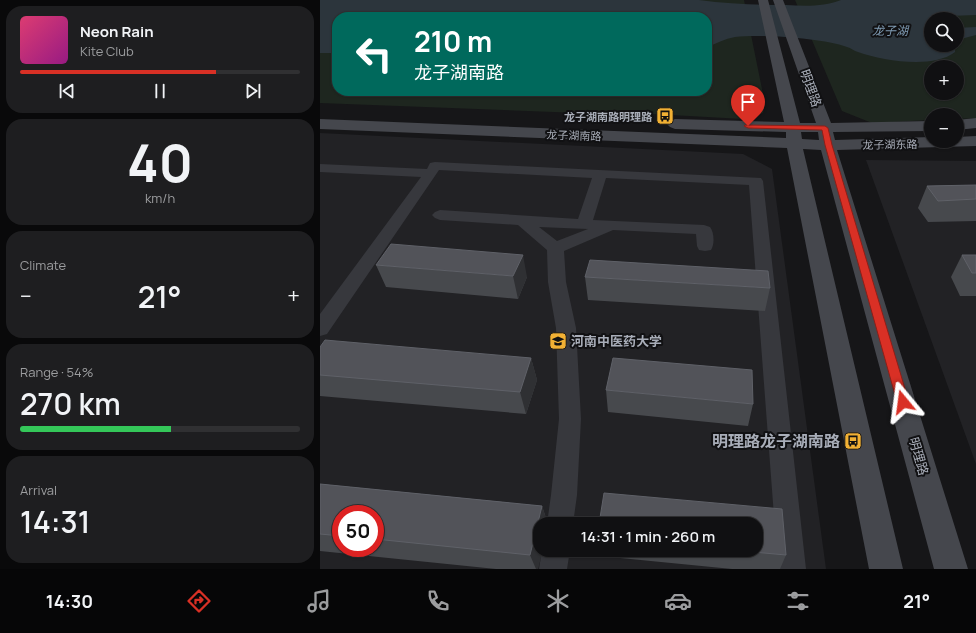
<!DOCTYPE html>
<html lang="en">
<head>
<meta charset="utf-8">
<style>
	body { margin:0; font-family:Manrope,"Noto Sans SC",sans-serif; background:#1e1e20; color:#f1f3f6; height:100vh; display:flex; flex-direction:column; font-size:15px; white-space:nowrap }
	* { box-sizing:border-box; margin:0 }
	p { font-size:13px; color:#9c9d9f }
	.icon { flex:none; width:22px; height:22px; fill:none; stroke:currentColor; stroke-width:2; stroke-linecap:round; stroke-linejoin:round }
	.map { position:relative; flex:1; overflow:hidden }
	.drawer { display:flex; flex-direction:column; gap:6px; padding:6px; background:#09090a; width:320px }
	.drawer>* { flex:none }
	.hud { position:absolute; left:12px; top:12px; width:380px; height:84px; border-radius:16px; box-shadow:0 1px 3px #0004,0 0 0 1px #303032; background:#00695c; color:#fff; overflow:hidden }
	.tools { position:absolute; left:604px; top:12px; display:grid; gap:8px }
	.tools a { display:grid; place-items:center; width:40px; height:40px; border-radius:50%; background:#101012; box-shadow:0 1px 3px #0004,0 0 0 1px #303032; font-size:20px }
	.speed { position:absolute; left:12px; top:505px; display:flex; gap:8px; font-size:20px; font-weight:700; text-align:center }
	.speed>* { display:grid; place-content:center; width:52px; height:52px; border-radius:50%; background:#101012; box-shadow:0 1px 3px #0004,0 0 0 1px #303032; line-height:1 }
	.speed .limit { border:6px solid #d22; background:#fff; color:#111 }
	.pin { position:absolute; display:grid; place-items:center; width:34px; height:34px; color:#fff; margin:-41px -17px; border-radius:50% 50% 50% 0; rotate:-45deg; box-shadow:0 0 4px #0007 }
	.pin .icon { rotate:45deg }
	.me { position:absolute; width:44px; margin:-22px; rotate:344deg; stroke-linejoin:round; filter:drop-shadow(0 0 3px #0008) }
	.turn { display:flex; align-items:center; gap:14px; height:84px; padding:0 16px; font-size:18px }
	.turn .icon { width:52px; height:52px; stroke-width:2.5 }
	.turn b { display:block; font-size:28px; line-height:34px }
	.big { font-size:30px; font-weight:600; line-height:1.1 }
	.drawer .widget { flex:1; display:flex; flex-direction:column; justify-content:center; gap:6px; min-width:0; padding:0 14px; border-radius:16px; background:#1e1e20 }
	.drawer .dial { align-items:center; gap:0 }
	.dial b { font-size:52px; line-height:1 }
	.song { display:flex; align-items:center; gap:12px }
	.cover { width:48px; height:48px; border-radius:6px; background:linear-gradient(135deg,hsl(340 70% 55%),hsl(310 70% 35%)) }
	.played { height:4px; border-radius:2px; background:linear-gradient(90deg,#d93025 70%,#303032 70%) }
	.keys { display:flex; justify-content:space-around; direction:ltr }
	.heat { display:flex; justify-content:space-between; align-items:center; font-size:22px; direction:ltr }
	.charge { height:6px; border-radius:3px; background:linear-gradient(90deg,#34c759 54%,#303032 0) }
	.trip { position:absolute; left:213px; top:517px; width:230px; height:40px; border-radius:16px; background:#101012; box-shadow:0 1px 3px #0004,0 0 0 1px #303032; font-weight:600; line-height:40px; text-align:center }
	.dock { display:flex; height:64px; justify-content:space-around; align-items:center; background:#060607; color:#9c9d9f }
	.dock .icon { width:28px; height:28px }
	.dock .selected { color:#d93025 }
	.dock b { font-size:18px; color:#f1f3f6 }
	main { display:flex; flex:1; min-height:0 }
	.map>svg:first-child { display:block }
	.built { fill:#222225; fill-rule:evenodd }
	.green { fill:#1e261f; fill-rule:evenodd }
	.water { fill:#2c353c }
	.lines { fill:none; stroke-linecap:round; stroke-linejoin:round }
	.street { fill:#37383d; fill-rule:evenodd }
	.secondary { fill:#45474d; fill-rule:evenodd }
	.wall { fill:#47494d; fill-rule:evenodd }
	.shaded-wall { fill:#2f3033 }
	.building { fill:#525359; stroke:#5f6168 }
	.route { fill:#d93025; stroke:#8d1f18 }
	.labels { text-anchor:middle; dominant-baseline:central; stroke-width:4; stroke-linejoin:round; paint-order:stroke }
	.far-poi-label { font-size:11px; font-weight:bold; fill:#a8adb8; stroke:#111113; text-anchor:end }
	.far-street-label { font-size:11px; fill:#a8adb8; stroke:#111113 }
	.far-water-label { font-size:12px; font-style:italic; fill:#7f9bb3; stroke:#111113 }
	.street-label { font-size:13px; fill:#a8adb8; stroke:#111113 }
	.poi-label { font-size:13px; font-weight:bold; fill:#a8adb8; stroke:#111113; text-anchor:start }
	.near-poi-label { font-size:16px; font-weight:bold; fill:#a8adb8; stroke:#111113; text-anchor:end }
</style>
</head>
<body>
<main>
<section class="drawer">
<div class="widget">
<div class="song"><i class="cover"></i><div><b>Neon Rain</b><p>Kite Club</p></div></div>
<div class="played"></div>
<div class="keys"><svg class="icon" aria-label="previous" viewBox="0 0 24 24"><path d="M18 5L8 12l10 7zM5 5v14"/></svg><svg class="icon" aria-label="pause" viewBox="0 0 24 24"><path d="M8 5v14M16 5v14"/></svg><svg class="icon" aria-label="next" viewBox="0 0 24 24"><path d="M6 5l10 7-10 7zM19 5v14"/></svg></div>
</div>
<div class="widget dial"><b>40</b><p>km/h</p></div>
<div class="widget"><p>Climate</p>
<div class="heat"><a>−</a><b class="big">21°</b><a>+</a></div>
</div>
<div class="widget"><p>Range · 54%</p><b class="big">270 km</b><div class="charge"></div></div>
<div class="widget"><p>Arrival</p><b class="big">14:31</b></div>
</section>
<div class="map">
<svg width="656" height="569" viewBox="0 0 656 569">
	<rect width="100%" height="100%" fill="#161618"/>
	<path class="built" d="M0 133 423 154 452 169 506 569H0ZM21 514H55V548H21ZM220 524H436V550H220Z
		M546 160 656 161V464Z"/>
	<path class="green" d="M0 0H424L445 104 443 113 423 119 315 113 286 114 0 103ZM17 17H387V91H17Z
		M475 0H656V118L637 119V115H611V120L552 123 522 111ZM611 19H637V45H611ZM611 67H637V93H611Z"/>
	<path class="water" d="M0 0H379C408 4 437 5 466 5 484 6 504 7 521 0H656V15L628 16 611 19 609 26 611 28V45H635V52C613 69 564 61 538 52 534 51 531 48 527 47 502 38 442 34 415 37 405 39 395 43 387 48V17H17V53H0Z
		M656 27V35L637 40V28Z"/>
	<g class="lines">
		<path class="street" d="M115 162 441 178 443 181 486 569H458L429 185 286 178 273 220 384 225 390 227C394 232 395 244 391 250L385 251 379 250 377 246 376 234 293 230 244 251 246 282 256 328 261 419 257 495 253 524H227L231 495 239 419 236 328 228 282 227 250 198 225 120 220 115 218 112 215 115 212 120 210 258 219 272 178 119 170 7 334 0 336V314L101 177 0 172V164L107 169 110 163ZM219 227 268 229 237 241Z
			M222 550H250L247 569H219Z"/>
		<path class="secondary" d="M438 0H448L480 123H496L453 0H463L511 123 611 121V131L513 132 515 140 611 137V141H637V137L656 136V146L517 150 648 569H614L501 150 483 149 583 569H549L467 148 0 129V119L466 138V132L355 129 350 127 347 124 350 121 355 119 464 122ZM481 132H498L499 140 482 139Z
			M656 118V128L637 130V120Z"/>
	</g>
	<path class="wall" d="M656 185V221L608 222 598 208 607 186Z
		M642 255H656V296H640L631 277Z
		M56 265 207 277 198 299 66 287Z
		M265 277 450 288 445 311 268 300Z
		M0 347 211 358 217 380 206 414 0 396Z
		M286 390 433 404 428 426 288 412Z
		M0 484 222 506 228 524H220L218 569H176L0 551ZM21 514H55V548H21Z
		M279 550H436L466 555 460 569H412L280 556Z"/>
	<path class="shaded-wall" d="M203 255 207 277 198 299 193 276Z
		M211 358 217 380 206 414 200 392Z
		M222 506 228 524H220V550H223L218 569H216L210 555Z"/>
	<path class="building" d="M656 185V199L618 201 607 186Z
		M71 244 203 255 193 276 56 265Z
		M642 255H656V273H652Z
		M270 260 448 271 450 288 265 277Z
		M5 340 211 358 200 392 0 375V347Z
		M293 358 432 370 433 404 286 390Z
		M0 484 222 506 210 555 55 539V514H21V536L0 534Z
		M284 493 462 509 466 555 411 550H436V524H279Z"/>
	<path class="route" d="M425 125 505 126 508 128 512 145 589 402 587 406 583 407 579 406 577 402 505 145 502 130 428 128 424 126Z"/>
	<defs>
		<symbol id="bus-square" viewBox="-11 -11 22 22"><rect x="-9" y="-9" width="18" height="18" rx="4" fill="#f2b134" stroke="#111113"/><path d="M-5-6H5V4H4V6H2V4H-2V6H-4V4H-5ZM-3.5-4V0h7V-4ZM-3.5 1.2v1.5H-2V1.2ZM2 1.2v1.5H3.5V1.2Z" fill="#111"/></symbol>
		<symbol id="university-square" viewBox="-11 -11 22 22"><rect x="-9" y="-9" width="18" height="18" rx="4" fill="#f2b134" stroke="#111113"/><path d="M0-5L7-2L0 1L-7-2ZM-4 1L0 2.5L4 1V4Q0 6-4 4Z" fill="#111"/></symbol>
	</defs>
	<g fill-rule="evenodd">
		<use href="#bus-square" x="335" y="106" width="20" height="20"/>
		<use href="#university-square" x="228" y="331" width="20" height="20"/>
		<use href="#bus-square" x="523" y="431" width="20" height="20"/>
	</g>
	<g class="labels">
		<g class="far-poi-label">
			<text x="332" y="116">龙子湖南路明理路</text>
		</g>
		<g class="far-street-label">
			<text transform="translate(254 135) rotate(2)">龙子湖南路</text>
			<text transform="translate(570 144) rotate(-1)">龙子湖东路</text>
		</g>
		<g class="far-water-label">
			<text x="570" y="30">龙子湖</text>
		</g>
		<g class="street-label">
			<text transform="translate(491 88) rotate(70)">明理路</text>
			<text transform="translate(599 456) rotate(74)">明理路</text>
		</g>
		<g class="poi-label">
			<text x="251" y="341">河南中医药大学</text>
		</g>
		<g class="near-poi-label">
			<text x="520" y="441">明理路龙子湖南路</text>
		</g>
	</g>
</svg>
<div class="tools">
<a><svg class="icon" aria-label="search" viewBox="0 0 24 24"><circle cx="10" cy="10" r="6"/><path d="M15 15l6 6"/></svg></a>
<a>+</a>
<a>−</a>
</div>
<div class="speed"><div class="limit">50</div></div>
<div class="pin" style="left:428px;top:126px;background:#d93025"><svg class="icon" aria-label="arrive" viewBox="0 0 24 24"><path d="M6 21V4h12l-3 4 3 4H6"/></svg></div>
<svg class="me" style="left:583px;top:402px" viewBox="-20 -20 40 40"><path d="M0-17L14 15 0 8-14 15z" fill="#d93025" stroke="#fff" stroke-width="4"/></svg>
<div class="trip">14:31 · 1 min · 260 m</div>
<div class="hud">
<div class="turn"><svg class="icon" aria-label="left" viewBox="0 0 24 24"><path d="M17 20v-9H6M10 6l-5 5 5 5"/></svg><div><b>210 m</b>龙子湖南路</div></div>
</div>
</div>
</main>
<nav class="dock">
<b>14:30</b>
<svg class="icon selected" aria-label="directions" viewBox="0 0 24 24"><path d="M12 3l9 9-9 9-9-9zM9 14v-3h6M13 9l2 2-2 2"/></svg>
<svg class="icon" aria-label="music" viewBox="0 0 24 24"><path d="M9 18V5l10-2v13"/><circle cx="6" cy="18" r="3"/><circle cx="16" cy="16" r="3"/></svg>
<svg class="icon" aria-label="phone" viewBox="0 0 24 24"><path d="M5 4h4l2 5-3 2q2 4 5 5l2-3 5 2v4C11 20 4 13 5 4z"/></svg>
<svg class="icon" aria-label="climate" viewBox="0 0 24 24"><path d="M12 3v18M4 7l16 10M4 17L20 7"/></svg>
<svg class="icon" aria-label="car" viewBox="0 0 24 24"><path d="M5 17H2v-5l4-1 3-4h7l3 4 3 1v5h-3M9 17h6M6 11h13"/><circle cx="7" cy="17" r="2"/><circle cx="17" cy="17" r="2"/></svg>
<svg class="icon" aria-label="filters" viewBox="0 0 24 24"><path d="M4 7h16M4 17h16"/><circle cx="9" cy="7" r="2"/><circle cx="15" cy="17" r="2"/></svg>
<b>21°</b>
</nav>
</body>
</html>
